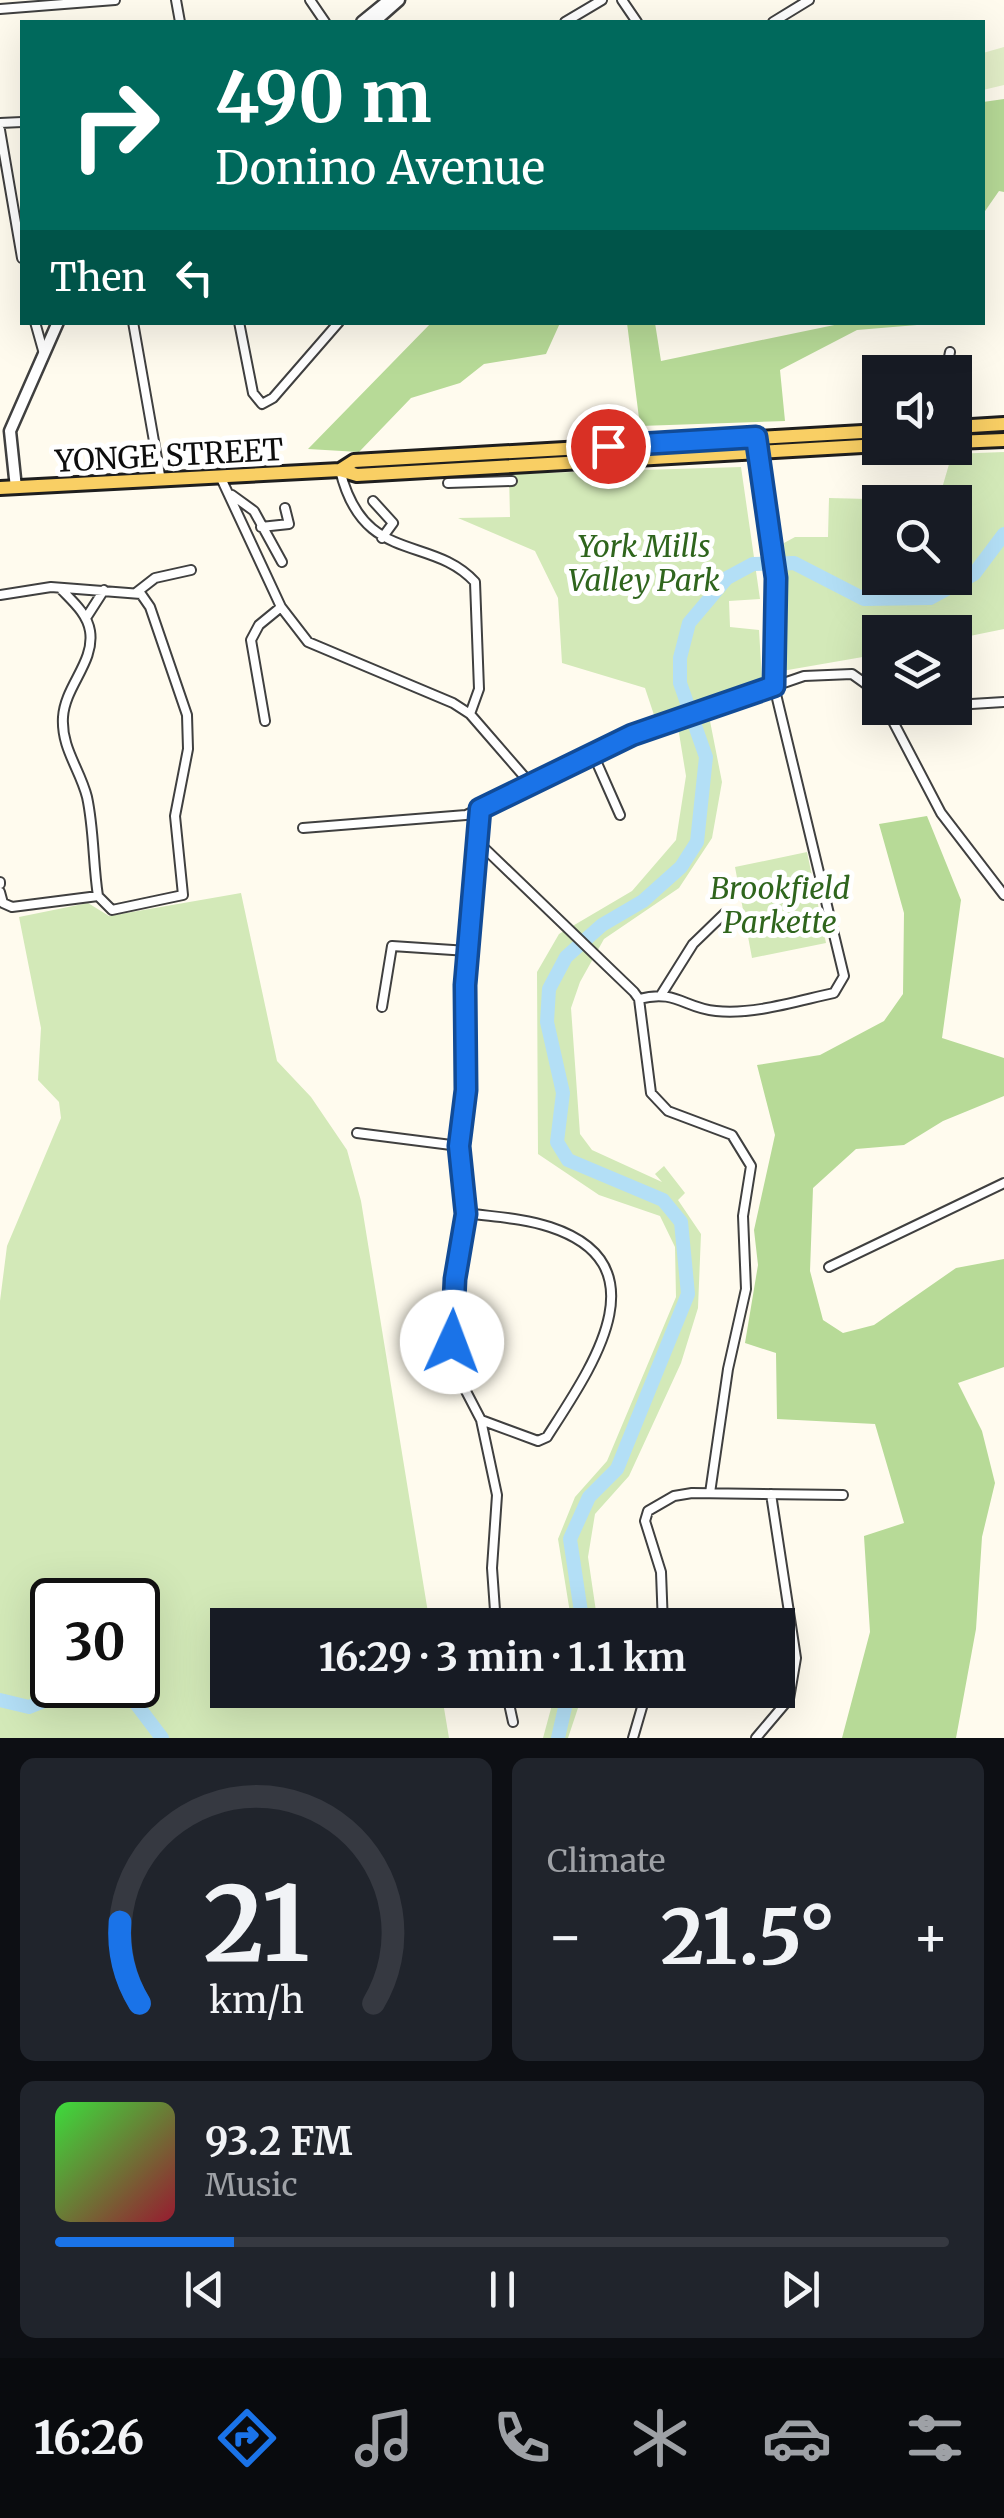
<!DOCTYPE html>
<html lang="en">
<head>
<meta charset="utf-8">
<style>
	body { margin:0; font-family:Merriweather,serif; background:#20242c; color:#f1f3f6; height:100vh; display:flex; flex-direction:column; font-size:38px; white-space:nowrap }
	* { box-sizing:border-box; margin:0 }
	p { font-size:32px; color:#9ea1a6 }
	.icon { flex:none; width:55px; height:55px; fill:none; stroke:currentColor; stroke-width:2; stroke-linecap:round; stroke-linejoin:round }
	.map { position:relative; height:1738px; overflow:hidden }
	.side { display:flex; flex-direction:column; gap:20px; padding:20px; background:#0d0f14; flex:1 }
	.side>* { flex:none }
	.guide { position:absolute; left:20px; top:20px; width:965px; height:305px; border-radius:0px; box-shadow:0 10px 40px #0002; background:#00695c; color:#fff; overflow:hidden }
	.controls { position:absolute; left:862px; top:355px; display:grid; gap:20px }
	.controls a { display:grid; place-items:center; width:110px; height:110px; border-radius:0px; background:#171b24; box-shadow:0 10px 40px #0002; font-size:50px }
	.speed { position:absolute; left:30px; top:1578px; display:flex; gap:20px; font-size:50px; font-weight:700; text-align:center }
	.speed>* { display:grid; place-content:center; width:130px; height:130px; border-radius:50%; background:#171b24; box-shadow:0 10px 40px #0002; line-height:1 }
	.speed .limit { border:5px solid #111; border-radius:15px; background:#fff; color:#111 }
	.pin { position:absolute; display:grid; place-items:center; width:85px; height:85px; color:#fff; margin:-42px; border:5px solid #fff; border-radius:50%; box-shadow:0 2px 10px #0007 }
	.me { position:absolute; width:110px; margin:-55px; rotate:2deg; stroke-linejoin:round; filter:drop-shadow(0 0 8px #0008) }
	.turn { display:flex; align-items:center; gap:35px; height:210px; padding:0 30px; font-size:45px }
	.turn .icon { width:130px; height:130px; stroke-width:2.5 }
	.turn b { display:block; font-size:70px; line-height:85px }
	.then { display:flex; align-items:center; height:95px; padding:0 30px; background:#0003; gap:20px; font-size:38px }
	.big { font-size:75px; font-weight:700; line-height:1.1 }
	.side .widget { flex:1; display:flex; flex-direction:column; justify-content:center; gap:15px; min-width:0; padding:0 35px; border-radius:15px; background:#20242c }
	.side .dial { align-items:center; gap:0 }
	.dial svg { height:260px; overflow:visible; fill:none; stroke:#363941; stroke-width:7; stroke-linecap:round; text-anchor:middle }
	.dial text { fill:#f1f3f6; stroke:none }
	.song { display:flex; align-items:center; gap:30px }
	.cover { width:120px; height:120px; border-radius:15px; background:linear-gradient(135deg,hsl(120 70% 55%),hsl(350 70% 35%)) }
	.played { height:10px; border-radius:5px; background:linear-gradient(90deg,#1a73e8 20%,#363941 20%) }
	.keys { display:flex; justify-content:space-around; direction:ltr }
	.heat { display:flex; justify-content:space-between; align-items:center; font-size:55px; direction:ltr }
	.side .tiles { flex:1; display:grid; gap:20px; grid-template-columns:1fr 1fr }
	.widget:last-child { grid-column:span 2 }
	.trip { position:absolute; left:210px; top:1608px; width:585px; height:100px; border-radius:0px; background:#171b24; box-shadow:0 10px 40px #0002; font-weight:700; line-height:100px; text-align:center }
	.dock { display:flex; height:160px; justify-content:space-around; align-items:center; background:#090b0e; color:#9ea1a6 }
	.dock .icon { width:70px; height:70px }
	.dock .selected { color:#1a73e8 }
	.dock b { font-size:45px; color:#f1f3f6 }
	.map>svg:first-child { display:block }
	.green { fill:#d3e9b8; fill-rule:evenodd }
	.forest { fill:#b7da97 }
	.pitch { fill:#e4f0c9 }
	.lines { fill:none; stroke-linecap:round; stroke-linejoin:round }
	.river { stroke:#b3dff6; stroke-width:14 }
	.minor-casing { stroke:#404040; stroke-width:12 }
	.tertiary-casing { stroke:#404040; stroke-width:15 }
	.primary-casing { stroke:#1e1e1e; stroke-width:18 }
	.minor { stroke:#fff; stroke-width:8 }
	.tertiary { stroke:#fff; stroke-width:10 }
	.primary { stroke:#f9cf64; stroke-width:12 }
	.route-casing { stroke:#114b97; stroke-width:25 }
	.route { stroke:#1a73e8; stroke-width:18 }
	.labels { text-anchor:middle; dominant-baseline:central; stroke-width:10; stroke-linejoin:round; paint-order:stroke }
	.street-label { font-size:30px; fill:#0d0d0d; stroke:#fff }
	.park-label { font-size:30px; font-style:italic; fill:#2f651d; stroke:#fff }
</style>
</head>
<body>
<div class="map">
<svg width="1004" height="1738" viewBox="0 0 1004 1738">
	<rect width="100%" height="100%" fill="#fffbee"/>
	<path class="green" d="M1004 452V629L955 639V632H880V654L782 671 787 614 784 543 795 537H828L829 498 868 499 872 517 880 518V578H955V502H938L952 454Z
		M741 467 760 599 729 601 730 627 759 630 762 680 655 718 645 688 562 663 558 598 535 551 458 518 510 517 509 474Z
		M710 721 722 782 712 838 679 888 604 939 580 982 571 1008 580 1134 592 1150 662 1182 655 1174 664 1166 685 1193 678 1200 701 1234 698 1308 681 1363 629 1476 595 1514 588 1557 598 1625H572L558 1539 575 1497 607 1461 676 1297 675 1247 660 1216 599 1195 538 1154 537 972 559 934 632 891 676 840 686 776 678 727Z
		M807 852 826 943 752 958 735 867Z
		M241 893 277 1061 311 1097 347 1150 361 1201 430 1625H228V1690H441L449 1738H0V1301L7 1246 61 1118 59 1102 38 1080 41 1028 19 917 88 903 109 916ZM52 1600H138V1685H52Z
		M556 1690H584L568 1738H543Z"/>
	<path class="forest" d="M1004 99V192L999 191 983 214V102Z
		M432 322 560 323 546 354 484 364 460 383 411 398 359 452 308 449Z
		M627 323H655L661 361 844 323H941L857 330 780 370 785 421 640 426Z
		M927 816 961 900 942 1038 1004 1058V1096L943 1121 904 1145 856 1149 813 1188 810 1271 823 1320 843 1333 874 1325 956 1268 1004 1259V1367L958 1383 982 1431 995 1483 982 1537 976 1629 956 1738H842L870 1632 864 1536 904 1523 875 1424 777 1419 776 1353 745 1343 758 1265 754 1230 775 1135 757 1065 820 1055 884 1021 903 994 904 913 879 824Z"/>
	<path class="pitch" d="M1004 47V85L983 90V53Z"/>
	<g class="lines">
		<path class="river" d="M583 1625 570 1539 589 1497 617 1469 688 1294 681 1222 663 1200 568 1160 557 1142 563 1093 547 1022 549 989 566 957 602 925 643 901 681 867 697 842 706 757 680 683V658L689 623 727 578 753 564 794 563 864 599 930 598 974 574 1004 534
			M122 1685 162 1738
			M0 1700 29 1707 84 1685
			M558 1738 569 1690"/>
		<defs>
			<path id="minor" d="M176 0 180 22
				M310 0 325 22
				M622 0 637 22
				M0 9 115 0
				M565 22 602 0
				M773 22 809 0
				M0 123 22 122
				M0 130 22 258
				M35 322 44 354
				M133 322 161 481
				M239 322 253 393 262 404 273 398 339 322
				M946 372 950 352
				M340 470C363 566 431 534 475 582L479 689 470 714
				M220 476 281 607 308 642 453 703 470 714 529 782
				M448 483 512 481
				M232 495 254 511 282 562
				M373 501 393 523 382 538
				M261 527 289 524 285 508
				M60 588C72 601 87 613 90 631 95 662 65 686 63 717 61 748 80 769 87 797 94 829 93 864 98 896
				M137 592 155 578 191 570
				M0 595 51 587 141 594 150 607 187 715 188 749 175 816 183 895 112 910 98 896
				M86 618 104 590
				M955 705 1004 702
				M886 708 941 813 1004 895
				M265 721 251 640 259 625 281 607
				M593 754 620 815
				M303 828 466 815 632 735 804 676 852 674 880 694
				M480 844 634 992 639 999 651 1093 668 1111 732 1135 751 1166 743 1216 746 1289 728 1369 710 1493
				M0 882V884
				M0 892 3 903 12 907 98 896
				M661 995 693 944 725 913
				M639 999C676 989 684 1008 716 1011 754 1015 797 1001 834 993L844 976 774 686 776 578 757 451
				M382 1007 392 946 468 951
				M357 1133 459 1146
				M466 1213C494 1217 523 1218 550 1227 666 1265 589 1371 547 1437L538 1441 481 1420 456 1372 453 1313 466 1213 459 1146 466 1090 465 985 481 809
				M829 1267 1004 1183
				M481 1420 497 1495 492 1568 496 1625
				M663 1625 661 1572 645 1521 648 1511 674 1496 692 1493 843 1495
				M506 1690 513 1722
				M633 1738 647 1690
				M756 1738 789 1699 796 1658 771 1494"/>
			<path id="tertiary" d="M362 22 389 0
				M374 22 399 0
				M16 488 10 431 58 322"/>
			<path id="primary" d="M955 427 1004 424
				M955 442 1004 440
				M340 470 354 461 880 431
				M0 488 340 470 357 475 880 445"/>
		</defs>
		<use href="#minor" class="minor-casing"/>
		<use href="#tertiary" class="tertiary-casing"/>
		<use href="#primary" class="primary-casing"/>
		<use href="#minor" class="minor"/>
		<use href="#tertiary" class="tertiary"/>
		<use href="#primary" class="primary"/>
	</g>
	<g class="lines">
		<defs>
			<path id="route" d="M452 1342 455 1279 466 1214 459 1146 466 1090 465 985 480 809 632 735 774 686 776 578 756 437 608 446"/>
		</defs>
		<use href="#route" class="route-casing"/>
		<use href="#route" class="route"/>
	</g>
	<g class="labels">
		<g class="street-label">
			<text transform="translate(169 455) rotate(-3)">YONGE STREET</text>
		</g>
		<g class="park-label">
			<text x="644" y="546">York Mills<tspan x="644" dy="34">Valley Park</tspan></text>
			<text x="780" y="888">Brookfield<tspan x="780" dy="34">Parkette</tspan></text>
		</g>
	</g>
</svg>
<div class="controls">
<a><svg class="icon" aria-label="sound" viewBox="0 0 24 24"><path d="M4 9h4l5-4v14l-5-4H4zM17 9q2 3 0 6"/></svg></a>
<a><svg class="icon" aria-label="search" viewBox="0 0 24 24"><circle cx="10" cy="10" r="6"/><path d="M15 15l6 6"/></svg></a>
<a><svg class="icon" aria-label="layers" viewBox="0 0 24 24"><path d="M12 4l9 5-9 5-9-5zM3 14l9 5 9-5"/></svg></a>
</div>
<div class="speed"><div class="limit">30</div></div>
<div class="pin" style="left:608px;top:446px;background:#d93025"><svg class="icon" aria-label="arrive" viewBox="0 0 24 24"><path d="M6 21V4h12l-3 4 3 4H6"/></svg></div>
<svg class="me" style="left:452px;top:1342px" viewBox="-20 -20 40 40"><circle r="19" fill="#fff"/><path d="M0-13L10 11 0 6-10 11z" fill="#1a73e8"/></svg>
<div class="trip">16:29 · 3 min · 1.1 km</div>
<div class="guide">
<div class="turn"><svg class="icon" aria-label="right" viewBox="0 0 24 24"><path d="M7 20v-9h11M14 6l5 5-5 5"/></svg><div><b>490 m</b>Donino Avenue</div></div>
<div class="then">Then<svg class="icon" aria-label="left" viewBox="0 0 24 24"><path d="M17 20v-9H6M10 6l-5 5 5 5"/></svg></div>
</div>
</div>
<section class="side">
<div class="tiles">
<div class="widget dial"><svg viewBox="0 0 100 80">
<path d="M14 69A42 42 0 1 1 86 69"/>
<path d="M14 69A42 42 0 0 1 8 44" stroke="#1a73e8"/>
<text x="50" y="56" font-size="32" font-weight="700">21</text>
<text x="50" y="72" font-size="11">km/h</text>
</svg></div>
<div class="widget"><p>Climate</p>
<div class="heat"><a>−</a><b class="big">21.5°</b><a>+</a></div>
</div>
<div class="widget">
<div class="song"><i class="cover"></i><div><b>93.2 FM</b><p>Music</p></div></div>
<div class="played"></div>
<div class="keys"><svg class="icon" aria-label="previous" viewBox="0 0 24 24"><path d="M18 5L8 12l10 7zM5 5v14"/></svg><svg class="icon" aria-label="pause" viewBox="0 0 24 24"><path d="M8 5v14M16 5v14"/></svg><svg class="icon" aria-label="next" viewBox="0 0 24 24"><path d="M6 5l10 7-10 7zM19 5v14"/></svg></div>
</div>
</div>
</section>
<nav class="dock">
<b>16:26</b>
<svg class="icon selected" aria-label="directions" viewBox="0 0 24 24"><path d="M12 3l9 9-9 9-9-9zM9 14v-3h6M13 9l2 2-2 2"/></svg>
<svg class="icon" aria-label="music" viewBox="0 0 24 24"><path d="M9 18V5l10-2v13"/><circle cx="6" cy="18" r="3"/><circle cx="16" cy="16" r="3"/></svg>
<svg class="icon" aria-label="phone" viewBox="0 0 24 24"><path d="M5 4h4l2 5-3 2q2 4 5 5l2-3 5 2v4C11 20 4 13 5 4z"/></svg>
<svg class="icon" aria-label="climate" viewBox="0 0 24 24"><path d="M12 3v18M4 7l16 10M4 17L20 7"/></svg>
<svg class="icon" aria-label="car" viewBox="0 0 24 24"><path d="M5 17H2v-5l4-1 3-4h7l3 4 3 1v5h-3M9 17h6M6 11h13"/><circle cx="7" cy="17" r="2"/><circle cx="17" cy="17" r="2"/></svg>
<svg class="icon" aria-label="filters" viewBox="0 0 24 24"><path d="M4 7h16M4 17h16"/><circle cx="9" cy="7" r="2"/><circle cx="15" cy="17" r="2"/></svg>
</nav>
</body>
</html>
